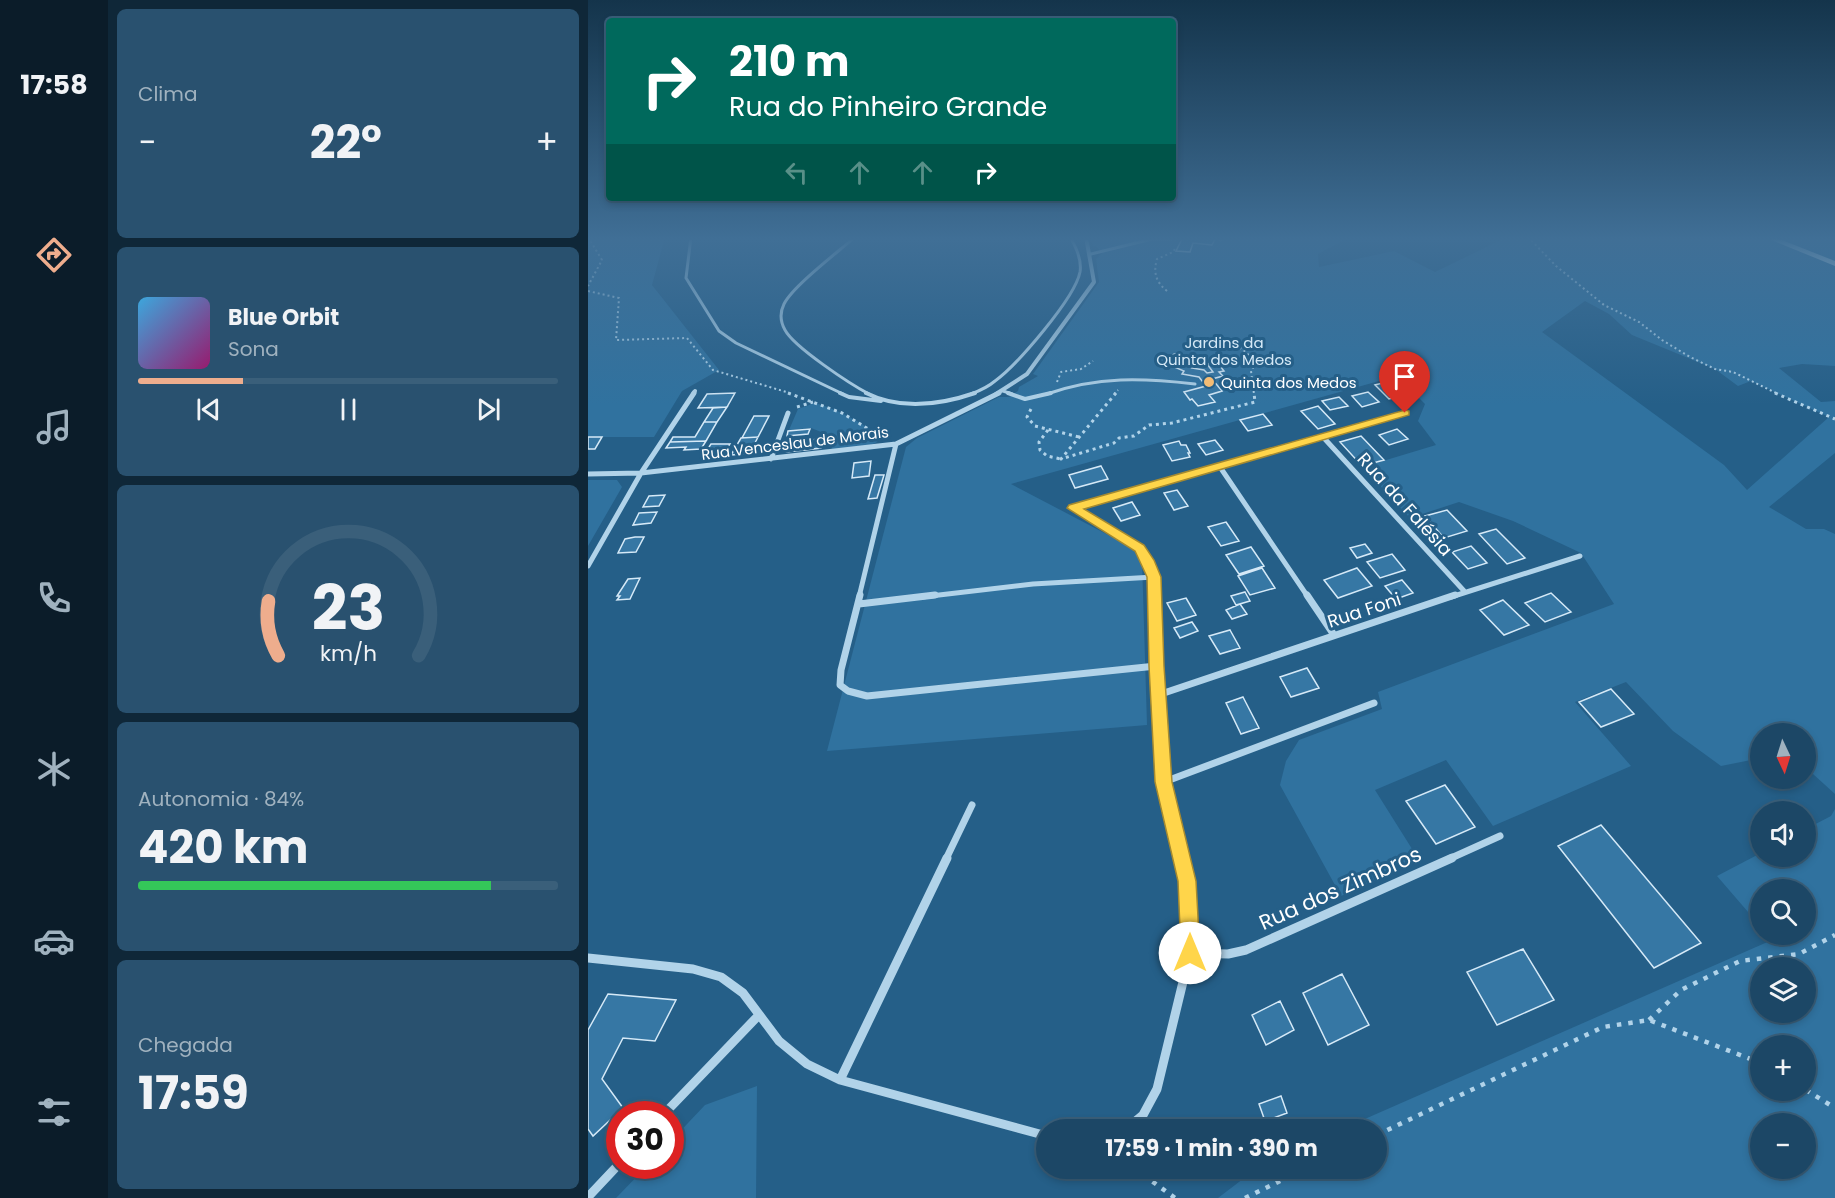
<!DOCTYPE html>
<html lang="pt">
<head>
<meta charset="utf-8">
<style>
	body { margin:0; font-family:Poppins,sans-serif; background:#29516f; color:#f1f3f6; height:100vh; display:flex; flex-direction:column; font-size:22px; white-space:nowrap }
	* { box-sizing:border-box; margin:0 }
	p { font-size:20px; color:#a0b2bf }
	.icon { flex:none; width:33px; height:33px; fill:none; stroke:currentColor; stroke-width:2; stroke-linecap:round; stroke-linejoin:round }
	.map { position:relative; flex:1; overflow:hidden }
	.panel { display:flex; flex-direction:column; gap:9px; padding:9px; background:#0f2738; width:480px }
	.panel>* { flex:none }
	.top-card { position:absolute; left:18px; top:18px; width:570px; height:183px; border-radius:6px; box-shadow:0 3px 9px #0003,0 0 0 2px #3a5f7a; background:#00695c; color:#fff; overflow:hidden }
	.needle { width:39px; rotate:176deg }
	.tools { position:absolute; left:1162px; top:723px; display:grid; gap:12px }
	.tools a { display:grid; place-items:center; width:66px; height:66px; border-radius:50%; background:#1c4766; box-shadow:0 3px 9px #0003,0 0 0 2px #3a5f7a; font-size:30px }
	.speed { position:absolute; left:18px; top:1101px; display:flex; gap:12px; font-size:30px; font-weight:700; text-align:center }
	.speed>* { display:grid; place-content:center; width:78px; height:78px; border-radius:50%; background:#1c4766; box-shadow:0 3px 9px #0003,0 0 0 2px #3a5f7a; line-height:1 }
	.speed .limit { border:9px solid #d22; background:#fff; color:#111 }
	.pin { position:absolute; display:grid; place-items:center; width:51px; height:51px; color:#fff; margin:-62px -26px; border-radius:50% 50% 50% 0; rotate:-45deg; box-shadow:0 0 6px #0007 }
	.pin .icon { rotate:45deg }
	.me { position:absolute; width:66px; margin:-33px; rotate:0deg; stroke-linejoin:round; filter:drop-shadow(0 0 4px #0008) }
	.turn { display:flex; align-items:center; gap:21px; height:126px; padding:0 24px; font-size:27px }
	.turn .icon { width:78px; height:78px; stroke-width:2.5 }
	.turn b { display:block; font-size:42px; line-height:51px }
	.lanes { display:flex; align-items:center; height:57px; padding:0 24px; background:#0003; justify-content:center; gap:30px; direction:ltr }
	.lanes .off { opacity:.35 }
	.big { font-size:45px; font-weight:700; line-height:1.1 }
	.panel .widget { flex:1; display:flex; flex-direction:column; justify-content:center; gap:9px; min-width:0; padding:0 21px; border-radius:9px; background:#29516f }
	.panel .dial { align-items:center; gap:0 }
	.dial svg { height:156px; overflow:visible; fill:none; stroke:#3a5f7a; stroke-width:7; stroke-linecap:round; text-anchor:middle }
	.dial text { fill:#f1f3f6; stroke:none }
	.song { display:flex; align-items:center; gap:18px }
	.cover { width:72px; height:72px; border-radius:9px; background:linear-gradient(135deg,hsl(200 70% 55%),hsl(320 70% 35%)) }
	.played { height:6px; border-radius:3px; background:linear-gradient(90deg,#eead8d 25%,#3a5f7a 25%) }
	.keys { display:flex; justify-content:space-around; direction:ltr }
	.heat { display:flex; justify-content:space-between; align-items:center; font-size:33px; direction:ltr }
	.charge { height:9px; border-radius:4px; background:linear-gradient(90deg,#34c759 84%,#3a5f7a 0) }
	.trip { position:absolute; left:448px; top:1119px; width:351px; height:60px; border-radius:30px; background:#1c4766; box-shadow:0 3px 9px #0003,0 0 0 2px #3a5f7a; font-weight:700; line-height:60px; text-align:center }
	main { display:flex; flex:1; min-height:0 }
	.dock { display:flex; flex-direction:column; width:108px; justify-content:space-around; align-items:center; background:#0b1c29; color:#a0b2bf }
	.dock .icon { width:42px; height:42px }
	.dock .active { color:#eead8d }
	.dock b { font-size:27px; color:#f1f3f6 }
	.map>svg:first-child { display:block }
	.green { fill:#30729f; fill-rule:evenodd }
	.building { fill:#3677a4; stroke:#d5e9f7; stroke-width:1.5 }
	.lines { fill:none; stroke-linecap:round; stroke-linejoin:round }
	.path-far2 { stroke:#b1d3e9; stroke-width:2; stroke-dasharray:2 3; stroke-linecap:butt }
	.path-far1 { stroke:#b1d3e9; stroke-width:3; stroke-dasharray:3 4; stroke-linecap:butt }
	.path { stroke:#b1d3e9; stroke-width:4.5; stroke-dasharray:4.5 7; stroke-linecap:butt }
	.service-far1 { stroke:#b1d3e9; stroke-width:3 }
	.service { stroke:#b1d3e9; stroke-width:4 }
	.minor-far3 { stroke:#b1d3e9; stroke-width:4 }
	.minor-far2 { stroke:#b1d3e9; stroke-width:5 }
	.minor-far1 { stroke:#b1d3e9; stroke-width:7 }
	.minor { stroke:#b1d3e9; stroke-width:9 }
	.secondary { fill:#dbecf7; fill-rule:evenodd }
	.route { fill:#ffd54a; stroke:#a68a30; stroke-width:1.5 }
	.poi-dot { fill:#f3bc75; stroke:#255f88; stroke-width:2 }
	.labels { text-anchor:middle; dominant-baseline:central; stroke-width:6; stroke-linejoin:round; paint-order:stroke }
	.far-park-label { font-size:15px; fill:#d5e9f7; stroke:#255f88 }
	.far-poi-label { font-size:15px; fill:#fff; stroke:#255f88; text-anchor:start }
	.far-street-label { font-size:15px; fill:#fff; stroke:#255f88 }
	.street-label { font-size:18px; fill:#fff; stroke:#255f88 }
	.near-street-label { font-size:21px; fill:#fff; stroke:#255f88 }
</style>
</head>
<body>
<main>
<nav class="dock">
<b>17:58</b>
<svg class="icon active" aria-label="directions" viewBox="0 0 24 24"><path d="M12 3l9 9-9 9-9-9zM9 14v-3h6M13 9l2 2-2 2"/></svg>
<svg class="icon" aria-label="music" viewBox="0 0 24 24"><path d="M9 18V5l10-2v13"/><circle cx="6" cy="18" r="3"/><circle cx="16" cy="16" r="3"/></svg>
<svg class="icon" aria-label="phone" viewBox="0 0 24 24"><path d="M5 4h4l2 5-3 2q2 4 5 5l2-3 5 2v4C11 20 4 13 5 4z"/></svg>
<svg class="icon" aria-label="climate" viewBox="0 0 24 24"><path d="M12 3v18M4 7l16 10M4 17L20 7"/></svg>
<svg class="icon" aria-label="car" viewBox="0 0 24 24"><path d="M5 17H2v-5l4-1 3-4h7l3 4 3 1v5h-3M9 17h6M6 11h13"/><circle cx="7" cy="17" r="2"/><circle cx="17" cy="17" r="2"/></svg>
<svg class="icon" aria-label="filters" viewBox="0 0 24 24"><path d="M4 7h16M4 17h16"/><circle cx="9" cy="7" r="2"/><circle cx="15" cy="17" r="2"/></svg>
</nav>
<section class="panel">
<div class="widget"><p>Clima</p>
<div class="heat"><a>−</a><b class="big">22°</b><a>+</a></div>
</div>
<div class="widget">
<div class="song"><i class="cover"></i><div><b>Blue Orbit</b><p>Sona</p></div></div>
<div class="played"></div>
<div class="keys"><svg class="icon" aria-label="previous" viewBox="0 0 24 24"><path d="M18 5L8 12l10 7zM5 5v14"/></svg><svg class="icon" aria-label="pause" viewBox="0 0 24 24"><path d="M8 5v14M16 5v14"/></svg><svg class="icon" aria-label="next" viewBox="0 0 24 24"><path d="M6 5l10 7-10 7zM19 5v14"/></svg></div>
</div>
<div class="widget dial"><svg viewBox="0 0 100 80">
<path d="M14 69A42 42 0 1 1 86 69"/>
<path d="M14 69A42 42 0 0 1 9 41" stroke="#eead8d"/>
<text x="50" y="56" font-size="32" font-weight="700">23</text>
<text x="50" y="72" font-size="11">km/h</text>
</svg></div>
<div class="widget"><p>Autonomia · 84%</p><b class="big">420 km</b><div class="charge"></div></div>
<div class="widget"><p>Chegada</p><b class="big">17:59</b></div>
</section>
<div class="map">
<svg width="1247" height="1198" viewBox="0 0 1247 1198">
	<rect width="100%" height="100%" fill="#255f88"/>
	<path class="green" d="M0 237H77L64 285 131 370 94 391 66 437H0Z
		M502 237H753L756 240 730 254 731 267 806 251 847 272 919 237H1247V366L1214 364 1191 368 1233 402 1247 401V453L1181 507 1218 529H1236L1247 534V794L1225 774 1218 778V734H1173V758L1133 766 1085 731 1038 682 987 702 1043 766 905 826 858 760 787 790 831 860 753 896 692 785 698 761 711 740 794 709 790 692 1026 604 993 553 925 521 871 502 822 518 775 467 848 445 830 421 837 404 809 376 423 484 543 547 554 560 559 725 239 751 318 447 329 438 411 397H421L430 391 431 387 450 376 445 374 511 282 508 259 514 253 509 247 505 246ZM997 301 1021 314 1044 335 1127 369 1150 386 1163 381 1241 417 1159 490 1136 465 954 332Z
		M227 403C248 409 275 422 291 437L289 442 283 445 243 451 246 437 223 428 201 430 210 409Z
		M0 480H29L34 487 0 546Z
		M1247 809V1198H630L668 1169 789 1168V1130L754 1129 1184 940 1180 935 1218 934V890H1173V927L1129 876 1173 853V856H1218V829L1243 816ZM1173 968H1218V1012H1173ZM1173 1046H1218V1090H1173ZM1173 1124H1218V1168H1173Z
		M169 1086 168 1198H28L59 1166H82L83 1141 117 1105Z"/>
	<path class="building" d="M595 237H628L624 245 605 243 602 252 588 251Z
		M586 354 611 360 604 368 616 370 619 373 625 372 619 364 636 360 640 364 632 366 636 371 631 372 635 376 624 379 634 391 621 395 627 402 610 406 604 399 602 400 596 392 618 386 611 377 594 374 596 371 577 363Z
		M802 381 816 395 801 399 787 385Z
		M780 392 791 402 774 407 764 396Z
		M147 393 139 407 110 408 119 394Z
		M751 397 760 406 742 410 734 401Z
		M730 406 747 424 730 429 713 411Z
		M139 407 129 422H116L125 408Z
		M675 414 684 425 660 431 652 420Z
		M166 416H181L170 437 154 438Z
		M116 422H129L118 441 82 442 85 437H107Z
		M222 429 220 434 199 436 200 431Z
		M809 429 820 439 801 445 791 435Z
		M773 436 796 460 774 466 752 442Z
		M0 437H14L7 449H0Z
		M170 437 162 453 143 455 153 438Z
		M235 439 233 448 216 450 219 440Z
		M219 440 216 450 198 452 201 442Z
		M627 440 635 450 618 455 610 444Z
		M118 441 113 449 96 450 98 447 78 448 82 442Z
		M591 441 593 445H598L602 453H600L602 457 584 461 575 445Z
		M123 444H142L135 455 115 456Z
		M283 461 281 476 264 478 266 463Z
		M513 466 520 479 487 488 481 475Z
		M287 475H296L289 498 280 499Z
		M589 490 600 506 586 510 576 493Z
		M77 495 71 506 55 507 61 496Z
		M544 502 552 515 533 521 525 508Z
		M859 510 879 531 856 538 837 516Z
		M69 512 63 523 45 525 51 513Z
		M638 522 651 541 633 546 620 527Z
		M908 529 937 558 919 564 891 534Z
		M47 537H56L48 552 30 553 37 539Z
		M777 544 784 553 769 558 762 548Z
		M883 546 899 563 880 569 864 552Z
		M663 547 676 566 651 574 638 555Z
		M804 554 817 570 792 578 779 562Z
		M674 568 687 588 662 595 650 576Z
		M769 568 784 586 750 598 736 580Z
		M52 578 42 599 29 600 32 596H29L40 579Z
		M814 580 825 593 808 599 797 586Z
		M657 592 662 601 648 605 643 596Z
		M963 593 983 612 957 622 937 603Z
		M598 598 608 615 589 621 579 603Z
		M915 600 941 625 916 635 892 610Z
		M652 604 659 614 644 619 638 610Z
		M604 622 610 631 592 638 586 628Z
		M642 630 652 648 632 654 621 636Z
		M719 668 731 688 703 697 692 677Z
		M1023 689 1046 714 1013 727 991 702Z
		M655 697 671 728 653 734 638 703Z
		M857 785 887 827 848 844 818 801Z
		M1013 825 1113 943 1066 968 970 846Z
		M935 949 966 1000 909 1025 879 972Z
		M754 974 781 1025 740 1045 715 993Z
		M20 994 88 1000 67 1041 35 1038 14 1079 35 1108 5 1136 0 1129V1030Z
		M692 1001 706 1030 678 1045 664 1015Z
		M693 1096 699 1113 677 1121 671 1104Z"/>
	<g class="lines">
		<path class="path-far2" d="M0 237 14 260 0 286
			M940 237 968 266 1016 305 1051 322 1074 340 1102 357 1127 369 1145 372 1190 394
			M632 241 634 237
			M0 291 31 298 28 340 99 338 125 370 205 394
			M579 291C568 282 565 273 569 259L585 252 588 247
			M638 341C651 347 662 351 666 366L663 371 666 394
			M469 382 473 372 493 369 505 361
			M526 394 530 390"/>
		<path class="path-far1" d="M200 393 254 413 292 436
			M528 393 473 459 526 443 531 438 546 436 561 425 584 423 667 402 666 393
			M1187 393 1247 419
			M209 407 225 402
			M443 409 439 417 447 426 491 437
			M460 430 451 442 452 450 459 456 473 459"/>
		<path class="path" d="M1061 1020 1093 990 1152 961 1211 954 1247 935
			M1218 1090 1247 1108
			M789 1135 1015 1027 1061 1020 1173 1063
			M546 1168 587 1198
			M657 1198 719 1168"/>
		<path class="service-far1" d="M103 237 98 278 131 331 148 343 255 394
			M267 237C250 252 205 286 196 304 192 312 192 321 197 330 206 347 262 384 281 394
			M503 254 564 239H583
			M415 391 424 394
			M383 394C391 391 400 387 407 381 429 365 487 298 492 272 494 260 488 247 482 237
			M459 394C510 376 555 378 607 384"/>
		<path class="service" d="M252 393 261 397 293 401
			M278 393C312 410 352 405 387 393
			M420 393 437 399 463 393"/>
		<path class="minor-far3" d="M105 394 107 391
			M408 394 439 374 506 282 498 237"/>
		<path class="minor-far2" d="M735 437 877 592
			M183 459 200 413
			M632 467 720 597
			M0 474 53 473 308 444 411 393
			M485 508C504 519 535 534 551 548 565 560 566 580 566 597
			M485 508 817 413
			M0 566 53 473 106 393
			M271 597 308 444
			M334 597 445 584 566 577
			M863 597 992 556"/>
		<path class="minor-far1" d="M272 595 253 670 252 685 260 691 279 696 568 666
			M566 595 568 666 576 782 594 859
			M719 595 746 635
			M271 604 347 595
			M570 695 867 595
			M576 782 786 703
			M358 859 384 805
			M861 859 912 836"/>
		<path class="minor" d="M602 953 640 954 658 950 864 858
			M0 958 105 969 133 977 155 993 191 1041 219 1064 252 1080 459 1136
			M252 1080 359 858
			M76 1114 170 1016
			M537 1130 555 1115 569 1089 602 953 599 881 594 858
			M0 1197 32 1163"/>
		<path class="secondary" d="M1176 237H1186L1247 261V266Z"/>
	</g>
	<linearGradient id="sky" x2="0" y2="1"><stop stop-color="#14344b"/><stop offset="0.59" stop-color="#406f96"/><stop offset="1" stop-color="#406f96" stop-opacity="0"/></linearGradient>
	<rect width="1247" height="405" fill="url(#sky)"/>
	<path class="route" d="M817 410 821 411V415L496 509 556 545 566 560 573 577 576 666 584 782 608 881 612 953 609 960 602 963 596 960 593 953 590 881 567 782 561 666 559 577 547 551 479 508 481 505Z"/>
	<circle class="poi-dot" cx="621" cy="382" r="6"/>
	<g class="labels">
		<g class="far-park-label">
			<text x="636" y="342">Jardins da<tspan x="636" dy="17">Quinta dos Medos</tspan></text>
		</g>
		<g class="far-poi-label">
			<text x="633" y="382">Quinta dos Medos</text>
		</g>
		<g class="far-street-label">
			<text transform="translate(207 443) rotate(-7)">Rua Venceslau de Morais</text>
		</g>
		<g class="street-label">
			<text transform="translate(817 504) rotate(48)">Rua da Falésia</text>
			<text transform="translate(776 610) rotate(-18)">Rua Foni</text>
		</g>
		<g class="near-street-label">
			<text transform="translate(752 888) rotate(-24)">Rua dos Zimbros</text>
		</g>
	</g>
</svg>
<div class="tools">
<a><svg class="needle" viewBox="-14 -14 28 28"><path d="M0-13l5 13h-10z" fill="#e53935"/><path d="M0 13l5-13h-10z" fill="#a0b2bf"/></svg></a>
<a><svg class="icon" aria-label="sound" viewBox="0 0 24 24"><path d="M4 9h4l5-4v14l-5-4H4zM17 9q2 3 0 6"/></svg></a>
<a><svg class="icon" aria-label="search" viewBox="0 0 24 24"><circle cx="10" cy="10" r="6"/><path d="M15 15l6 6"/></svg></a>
<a><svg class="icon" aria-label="layers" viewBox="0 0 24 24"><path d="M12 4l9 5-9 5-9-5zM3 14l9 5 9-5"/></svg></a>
<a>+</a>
<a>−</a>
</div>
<div class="speed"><div class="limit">30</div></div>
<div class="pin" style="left:817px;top:413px;background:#d93025"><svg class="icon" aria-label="arrive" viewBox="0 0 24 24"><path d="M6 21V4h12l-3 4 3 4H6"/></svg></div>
<svg class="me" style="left:602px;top:953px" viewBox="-20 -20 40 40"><circle r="19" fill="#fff"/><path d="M0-13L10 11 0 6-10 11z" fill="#ffd54a"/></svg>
<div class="trip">17:59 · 1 min · 390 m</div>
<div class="top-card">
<div class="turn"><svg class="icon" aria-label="right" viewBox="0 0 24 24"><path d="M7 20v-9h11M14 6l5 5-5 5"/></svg><div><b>210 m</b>Rua do Pinheiro Grande</div></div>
<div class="lanes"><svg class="icon off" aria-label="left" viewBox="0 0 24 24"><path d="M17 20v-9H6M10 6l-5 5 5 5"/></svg><svg class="icon off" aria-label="ahead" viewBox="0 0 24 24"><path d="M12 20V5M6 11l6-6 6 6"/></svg><svg class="icon off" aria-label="ahead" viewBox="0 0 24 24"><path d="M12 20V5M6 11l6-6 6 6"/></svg><svg class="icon" aria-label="right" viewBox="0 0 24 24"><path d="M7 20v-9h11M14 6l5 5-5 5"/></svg></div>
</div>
</div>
</main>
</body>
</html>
